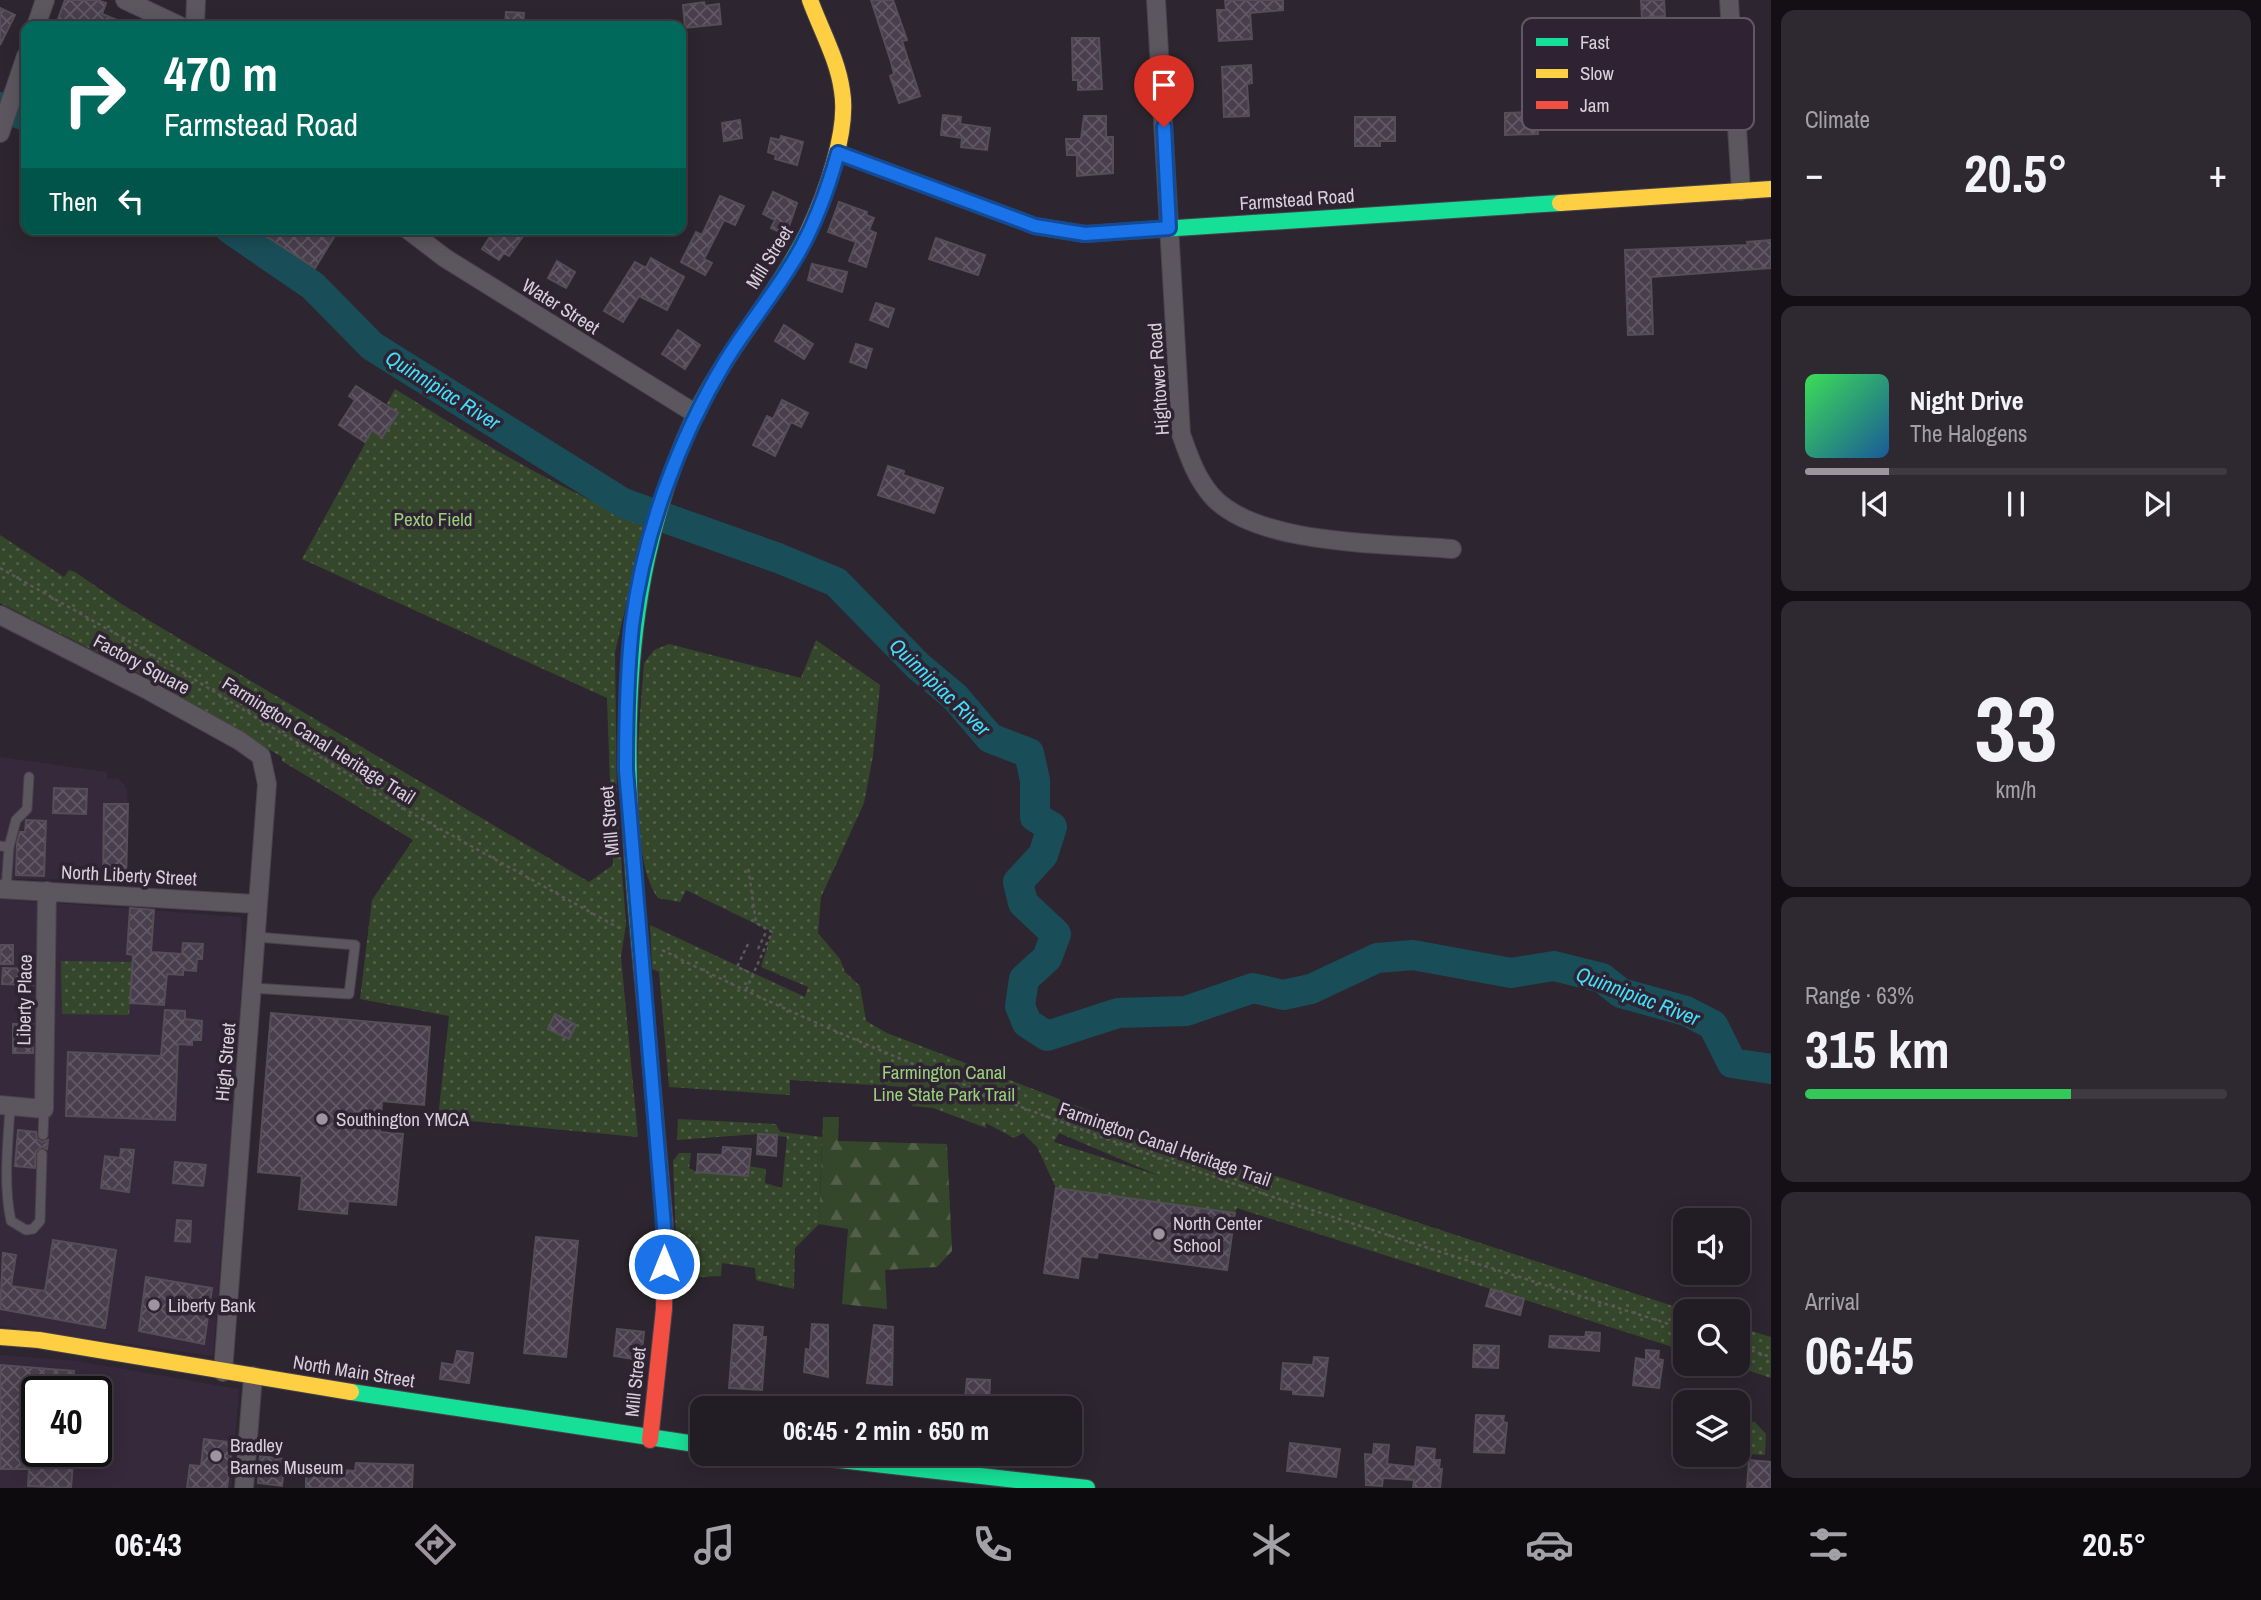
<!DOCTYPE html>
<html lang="en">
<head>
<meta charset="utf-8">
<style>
	body { margin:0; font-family:"Archivo Narrow",sans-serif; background:#2e2931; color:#f1f3f6; height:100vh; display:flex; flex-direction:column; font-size:26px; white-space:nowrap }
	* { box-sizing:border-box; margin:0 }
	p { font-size:23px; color:#a2a1a6 }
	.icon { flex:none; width:38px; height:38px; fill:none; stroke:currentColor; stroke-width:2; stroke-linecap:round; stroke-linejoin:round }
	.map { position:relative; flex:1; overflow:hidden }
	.sheet { display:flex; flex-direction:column; gap:10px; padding:10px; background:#130f14; width:490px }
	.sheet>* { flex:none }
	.banner { position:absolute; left:21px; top:21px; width:665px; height:214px; border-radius:14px; box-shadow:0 4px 18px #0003,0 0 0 2px #3f3a41; background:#00695c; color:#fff; overflow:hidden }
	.buttons { position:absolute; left:1673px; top:1208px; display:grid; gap:14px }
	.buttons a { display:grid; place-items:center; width:77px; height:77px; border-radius:14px; background:#221c24; box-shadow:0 4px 18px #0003,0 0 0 2px #3f3a41; font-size:35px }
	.speed { position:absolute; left:21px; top:1376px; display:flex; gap:14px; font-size:35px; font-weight:700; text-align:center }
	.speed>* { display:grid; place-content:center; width:91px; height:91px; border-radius:50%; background:#221c24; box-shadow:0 4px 18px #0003,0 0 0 2px #3f3a41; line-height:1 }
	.speed .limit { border:4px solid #111; border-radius:10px; background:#fff; color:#111 }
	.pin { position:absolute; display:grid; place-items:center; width:60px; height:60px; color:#fff; margin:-72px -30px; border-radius:50% 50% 50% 0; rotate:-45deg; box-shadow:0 0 7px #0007 }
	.pin .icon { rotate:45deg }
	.me { position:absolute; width:77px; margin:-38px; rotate:0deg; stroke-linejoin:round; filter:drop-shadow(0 0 5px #0008) }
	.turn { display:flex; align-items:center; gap:24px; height:147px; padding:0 28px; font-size:32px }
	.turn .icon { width:91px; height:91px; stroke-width:2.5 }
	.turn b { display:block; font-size:49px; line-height:60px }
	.then { display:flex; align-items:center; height:66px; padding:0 28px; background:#0003; gap:14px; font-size:26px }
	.big { font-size:52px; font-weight:700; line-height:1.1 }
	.sheet .card { flex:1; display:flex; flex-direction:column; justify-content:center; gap:10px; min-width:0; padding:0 24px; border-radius:14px; background:#2e2931 }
	.sheet .dial { align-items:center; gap:0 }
	.dial b { font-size:91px; line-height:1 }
	.song { display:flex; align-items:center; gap:21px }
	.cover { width:84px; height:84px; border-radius:10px; background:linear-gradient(135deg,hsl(130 70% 55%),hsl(210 70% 35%)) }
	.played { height:7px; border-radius:4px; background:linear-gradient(90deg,#9c949e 20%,#3f3a41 20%) }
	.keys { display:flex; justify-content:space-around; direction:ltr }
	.heat { display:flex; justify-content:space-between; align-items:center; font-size:38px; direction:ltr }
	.charge { height:10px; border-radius:5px; background:linear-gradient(90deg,#34c759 63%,#3f3a41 0) }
	.trip { position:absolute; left:690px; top:1396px; width:392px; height:70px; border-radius:14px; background:#221c24; box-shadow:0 4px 18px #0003,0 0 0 2px #3f3a41; font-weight:700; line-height:70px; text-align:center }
	.menu { display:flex; height:112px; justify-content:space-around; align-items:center; background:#0e0b0e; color:#a2a1a6 }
	.menu .icon { width:49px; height:49px }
	.menu .on { color:#9c949e }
	.menu b { font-size:32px; color:#f1f3f6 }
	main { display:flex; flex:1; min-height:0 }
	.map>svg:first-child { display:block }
	.built { fill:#37293c; fill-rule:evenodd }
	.green { fill:url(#green-dots); fill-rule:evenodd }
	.forest { fill:url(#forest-firs) }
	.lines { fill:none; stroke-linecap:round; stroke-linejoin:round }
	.river { stroke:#194e58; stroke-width:30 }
	.building { fill:url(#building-cross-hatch); stroke:#544e56; stroke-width:2 }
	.lane-casing { stroke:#48424a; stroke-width:11 }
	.street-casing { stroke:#48424a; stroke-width:20 }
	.fast-casing { stroke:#48424a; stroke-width:18 }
	.slow-casing { stroke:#48424a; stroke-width:18 }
	.jam-casing { stroke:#48424a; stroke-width:18 }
	.path { stroke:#5c575d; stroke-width:2.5; stroke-dasharray:3.5 3.5; stroke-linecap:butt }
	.lane { stroke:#5c565e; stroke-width:9 }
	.street { stroke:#5c565e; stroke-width:18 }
	.fast { stroke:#16e098; stroke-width:16 }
	.slow { stroke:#ffcf43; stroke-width:16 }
	.jam { stroke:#f24e42; stroke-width:16 }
	.route-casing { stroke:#114b97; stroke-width:18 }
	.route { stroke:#1a73e8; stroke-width:12 }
	.poi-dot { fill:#9c949e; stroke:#2f2333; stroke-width:2.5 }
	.labels { text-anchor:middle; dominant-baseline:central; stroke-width:7; stroke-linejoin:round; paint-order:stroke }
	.street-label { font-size:19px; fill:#d7d0da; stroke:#2f2333 }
	.park-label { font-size:19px; fill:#98d179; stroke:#2f2333 }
	.poi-label { font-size:19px; fill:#d7d0da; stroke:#2f2333; text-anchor:start }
	.water-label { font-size:21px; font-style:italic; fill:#41e0fb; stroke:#2f2333 }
	.key { fill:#2f2333; stroke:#615765; stroke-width:2 }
	.key-label { font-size:19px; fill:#d7d0da }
</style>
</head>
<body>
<main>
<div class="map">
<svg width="1771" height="1488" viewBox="0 0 1771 1488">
	<defs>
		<pattern id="green-dots" width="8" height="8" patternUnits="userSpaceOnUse" patternTransform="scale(1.75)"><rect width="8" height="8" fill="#35472a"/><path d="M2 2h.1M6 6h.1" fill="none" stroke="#526048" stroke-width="1.8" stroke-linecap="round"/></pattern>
		<pattern id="forest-firs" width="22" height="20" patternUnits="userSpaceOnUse" patternTransform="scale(1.75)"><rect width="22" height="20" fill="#35472a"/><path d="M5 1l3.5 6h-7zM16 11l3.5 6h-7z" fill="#526048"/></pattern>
		<pattern id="building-cross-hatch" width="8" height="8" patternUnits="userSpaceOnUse" patternTransform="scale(1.75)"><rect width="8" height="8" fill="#493e4d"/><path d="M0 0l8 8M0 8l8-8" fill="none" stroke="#625966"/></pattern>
	</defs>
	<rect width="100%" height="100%" fill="#2d2630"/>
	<path class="built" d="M0 757 107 772V779L118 778 126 787 128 804 126 880 0 879Z
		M0 899 241 917 243 951 239 1031 213 1356 0 1326Z
		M0 1355 77 1361 239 1389 231 1488H0ZM37 1391H96V1451H37Z"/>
	<path class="green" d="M395 389C477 440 555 487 645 525L615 652 617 804 626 924 621 957 638 1137 438 1118 449 1016 360 999 372 900 413 840 282 761V757L138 673 0 603V535L64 577 69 570 75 572 123 605 589 882 613 865 607 698 302 559Z
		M816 640 880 685 873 756 864 803 821 897 818 933 840 959 845 972 860 986 866 1021 887 1033 1169 1141 1688 1311H1685V1351L1237 1208 1235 1213 1056 1188 1037 1147 1023 1133 1014 1138 986 1123V1128L933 1108 912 1106 913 1092 905 1087 790 1080V1095L669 1087 659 972 652 969 650 925 805 997 808 987 761 967 772 932 686 890 680 902 658 898C626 854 640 718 644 663L654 650 669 644 801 678ZM1059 1133 1160 1176 1054 1142Z
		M61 961 133 962 129 1015 62 1014Z
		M678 1119 776 1124 780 1132 822 1137 819 1224 795 1248 794 1289 756 1280 755 1268 722 1263 721 1276C705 1276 685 1282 677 1267L673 1161 679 1153H691L689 1168 697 1172 748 1176 749 1166 766 1169 765 1183 782 1188 787 1137 758 1134 677 1140Z
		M1738 1327 1771 1337V1378L1726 1363H1738Z
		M1748 1421 1755 1422 1766 1434 1765 1455 1746 1454V1441L1738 1442V1426Z"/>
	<path class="forest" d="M823 1117H839L838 1141 947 1144 952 1251 937 1267 885 1270 887 1309 842 1304 848 1229 819 1224Z"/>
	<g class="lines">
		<path class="river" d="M0 107 26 116
			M230 229 313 286 372 346 623 503 778 558 836 582 918 666 955 697 990 738 1029 753 1035 780V817L1052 827 1043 855 1018 882 1023 903 1056 934 1047 958 1024 979 1020 1006 1027 1023 1047 1036 1118 1013 1186 1011 1253 988 1283 995 1311 989 1377 958 1413 955 1511 973 1554 966 1602 978 1621 993 1686 1011 1713 1025 1732 1063 1771 1069"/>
	</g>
	<path class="building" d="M65 0H97L106 3 102 14 132 26H77L58 19Z
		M871 0H893L907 40 902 41 920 96 899 103 890 76 894 74 891 62Z
		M1225 0H1283V10L1250 13 1252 39 1219 41 1217 10H1226Z
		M1641 0H1664L1665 16 1642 18Z
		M704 2 705 6 719 4 721 24 685 28 683 5Z
		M0 8 15 15 0 45Z
		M506 12 524 13 523 26H505Z
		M1072 38H1099L1102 89 1078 90V80H1073Z
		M1251 65 1252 83 1247 84 1249 116 1224 117 1222 67Z
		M1537 112 1538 134 1505 135V113Z
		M943 115 961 117 960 124 990 128 987 150 961 147 962 138 941 135Z
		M1084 116H1106V137H1113V173L1077 176V155H1067L1066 139H1081Z
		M1355 117H1395V141H1380V146H1355Z
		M740 120 742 138 724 141 722 123Z
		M781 136 803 142 797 165 775 159 776 155 768 152 771 138 780 140Z
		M773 192 797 203 786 235 771 228 775 220 763 214Z
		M720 196 744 206 735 225 724 220 704 259 712 263 705 275 681 262 696 232 702 235Z
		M839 202 867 212 866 215 874 218 869 230 876 233 866 267 849 261 856 242 828 232Z
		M255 229H339L315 268Z
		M495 229H528L509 256 504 253 499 260 482 249Z
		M936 238 985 255 978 275 929 259Z
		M1771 240V268L1651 277 1653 334 1628 335 1625 250 1748 245 1747 242Z
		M651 258 684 277 667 310 639 296 623 322 604 311 635 262 646 268Z
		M557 261 575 272 566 288 548 278Z
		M812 264 847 272 842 292 808 280Z
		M876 303 894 309 888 327 870 320Z
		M784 325 813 344 804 359 775 341Z
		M678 330 700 345 685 369 662 354Z
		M856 344 872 349 866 368 850 362Z
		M356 386 398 413 382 437 372 430 365 442 339 425 355 400 349 396Z
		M782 400 808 413 801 427 791 422 775 456 753 445 767 416 773 419Z
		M888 466 904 471 903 475 943 488 934 513 878 495Z
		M54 788 87 789 86 814 53 813Z
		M104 804H128L126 880 103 879Z
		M26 820 46 821 44 876 16 875 17 843 20 832H25Z
		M130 908 154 910 151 952 182 954 183 943 203 944 202 959H197L196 971 183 970V975L167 974 164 1005 130 1003 133 955 127 954Z
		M0 945H13V964H0Z
		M3 968 33 969V985L2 984Z
		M165 1010 185 1011V1019L202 1021 201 1040H192V1045L178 1044 175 1120 66 1116 68 1052 161 1056Z
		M271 1013 430 1027 424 1105 382 1101 380 1132 403 1134 396 1205 348 1201 347 1214 299 1209 302 1176 258 1172Z
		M555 1014 576 1025 569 1039 548 1029Z
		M13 1024H33V1053H13Z
		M18 1130 36 1132 37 1139 42 1142 48 1140 47 1149 42 1147 36 1151 35 1168 15 1166Z
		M758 1134 777 1135 776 1156 757 1154Z
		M723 1147 751 1149 748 1176 697 1172 698 1154 722 1155Z
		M121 1149 134 1150 129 1192 101 1188 105 1156 120 1158Z
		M175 1162 206 1165 203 1186 173 1183Z
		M1056 1188 1235 1213 1227 1270 1098 1252 1097 1258 1081 1256 1078 1278 1044 1273Z
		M177 1220 191 1221 190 1242 175 1241Z
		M536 1237 578 1241 566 1357 524 1353Z
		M53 1240 116 1250 105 1328 0 1309 3 1253 16 1255 11 1286 45 1291Z
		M146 1277 212 1288 204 1344 139 1331Z
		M1491 1289 1524 1299 1520 1315 1486 1306Z
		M812 1324 828 1325V1377L804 1372 806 1349 810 1350Z
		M734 1325 763 1327 762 1337H766L762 1390 729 1388Z
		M874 1325 893 1327 892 1385 867 1383Z
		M617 1329 644 1332 641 1360 614 1356Z
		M1586 1332 1600 1333 1599 1351 1549 1347 1550 1336 1585 1337Z
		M1474 1345 1499 1346 1498 1368 1473 1367Z
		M1646 1350 1659 1351 1658 1359 1663 1360 1659 1388 1633 1385 1636 1358 1646 1360Z
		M457 1351 473 1353 469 1383 440 1379 442 1363 454 1365Z
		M1314 1357 1328 1358 1323 1396 1293 1394V1390L1281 1389 1283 1363 1313 1365Z
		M0 1365 74 1371 75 1391H37V1451H74L71 1488 28 1486 29 1469H0Z
		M967 1379 990 1380 989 1409 964 1408Z
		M1476 1415 1504 1416 1503 1422 1507 1423 1504 1453 1474 1452Z
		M204 1439 229 1442 228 1447H232L227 1488H187L190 1465 201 1466Z
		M1290 1443 1340 1449 1336 1477 1287 1471Z
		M1374 1444 1389 1445 1387 1464 1415 1467 1417 1447 1435 1449 1434 1460H1440L1439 1469H1442L1440 1488H1413L1414 1480 1383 1478 1382 1486 1366 1485 1365 1454 1373 1455Z
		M260 1456 285 1459 282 1486 258 1483Z
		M1749 1460 1771 1462V1488H1747Z
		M356 1463 413 1465 412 1488H306V1464H327V1469L355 1471Z"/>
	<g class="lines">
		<defs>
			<path id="lane" d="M0 846 9 847 6 889
				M9 847 16 820 27 809 29 777
				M252 988 349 994 355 945 257 937
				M10 1107C8 1144 3 1184 11 1221L26 1230 33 1229 40 1221 42 1154
				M43 1135 44 1109"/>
			<path id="street" d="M125 0 180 26
				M1156 0 1181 434C1189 456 1196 478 1212 496 1256 546 1388 543 1452 549
				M1729 0 1741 191
				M36 26 45 0
				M195 26 196 0
				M0 133 26 56
				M407 229 445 258 696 414
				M0 615 146 689 240 741 261 756 267 784 223 1372
				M0 889 256 904
				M0 1105 44 1109 47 891
				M244 1488 253 1376"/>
			<path id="fast" d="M838 153 1035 226 1085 234 1560 203
				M653 1091C634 859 593 636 694 417 725 351 776 297 808 232
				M351 1392 702 1445
				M787 1454 1087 1488"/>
			<path id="slow" d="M1560 203 1771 189
				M808 232C825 196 849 131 842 91 838 60 821 30 810 0
				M0 1337 39 1340 351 1392"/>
			<path id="jam" d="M650 1440 664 1309 665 1226 653 1091"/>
		</defs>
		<use href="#lane" class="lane-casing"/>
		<use href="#street" class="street-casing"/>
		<use href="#fast" class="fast-casing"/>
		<use href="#slow" class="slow-casing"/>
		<use href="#jam" class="jam-casing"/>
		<path class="path" d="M0 568 171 665 406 810 619 928
			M748 944 737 967 753 974
			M758 949 767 930
			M662 950C989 1114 1338 1220 1685 1329
			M746 990 772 932 756 923 748 866
			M1738 1346 1771 1357"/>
		<use href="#lane" class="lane"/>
		<use href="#street" class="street"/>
		<use href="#fast" class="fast"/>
		<use href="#slow" class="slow"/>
		<use href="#jam" class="jam"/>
	</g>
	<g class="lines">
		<defs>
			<path id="route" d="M664 1264V1226L626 770C626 722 627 674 632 626 643 535 678 440 725 362 745 329 771 298 791 265 813 231 827 192 838 153L1035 226 1085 234 1169 228 1164 127"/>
		</defs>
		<use href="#route" class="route-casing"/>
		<use href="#route" class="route"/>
	</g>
	<g class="poi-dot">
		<circle cx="322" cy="1119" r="7"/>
		<circle cx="1159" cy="1234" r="7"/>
		<circle cx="154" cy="1305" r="7"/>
		<circle cx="216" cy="1456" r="7"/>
	</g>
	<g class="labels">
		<g class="street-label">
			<text transform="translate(1297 199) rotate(-4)">Farmstead Road</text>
			<text transform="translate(769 257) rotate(-58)">Mill Street</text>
			<text transform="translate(561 306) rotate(32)">Water Street</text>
			<text transform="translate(1158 379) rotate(-94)">Hightower Road</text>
			<text transform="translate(142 664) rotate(28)">Factory Square</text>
			<text transform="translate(319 740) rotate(32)">Farmington Canal Heritage Trail</text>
			<text transform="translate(609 821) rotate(-95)">Mill Street</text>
			<text transform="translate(129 875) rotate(3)">North Liberty Street</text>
			<text transform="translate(24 1000) rotate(-89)">Liberty Place</text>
			<text transform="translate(225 1062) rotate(-85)">High Street</text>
			<text transform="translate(1165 1144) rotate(19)">Farmington Canal Heritage Trail</text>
			<text transform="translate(354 1371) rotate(9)">North Main Street</text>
			<text transform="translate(635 1382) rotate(-84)">Mill Street</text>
		</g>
		<g class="park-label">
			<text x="433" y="519">Pexto Field</text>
			<text x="944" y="1072">Farmington Canal<tspan x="944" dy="22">Line State Park Trail</tspan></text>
		</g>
		<g class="poi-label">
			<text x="336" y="1119">Southington YMCA</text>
			<text x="1173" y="1223">North Center<tspan x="1173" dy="22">School</tspan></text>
			<text x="168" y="1305">Liberty Bank</text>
			<text x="230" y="1445">Bradley<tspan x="230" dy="22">Barnes Museum</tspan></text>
		</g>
		<g class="water-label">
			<text transform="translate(443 390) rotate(32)">Quinnipiac River</text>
			<text transform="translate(940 687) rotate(44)">Quinnipiac River</text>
			<text transform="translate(1638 996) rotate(21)">Quinnipiac River</text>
		</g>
	</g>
	<rect x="1522" y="18" width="232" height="112" rx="10" class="key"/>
	<rect x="1536" y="38" width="32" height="8" fill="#16e098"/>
	<rect x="1536" y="69" width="32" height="9" fill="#ffcf43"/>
	<rect x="1536" y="101" width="32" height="8" fill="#f24e42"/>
	<g class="key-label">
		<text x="1580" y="49">Fast</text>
		<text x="1580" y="80">Slow</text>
		<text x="1580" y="112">Jam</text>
	</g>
</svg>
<div class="buttons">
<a><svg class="icon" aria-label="sound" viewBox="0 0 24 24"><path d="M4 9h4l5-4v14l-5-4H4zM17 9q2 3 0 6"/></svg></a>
<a><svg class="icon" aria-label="search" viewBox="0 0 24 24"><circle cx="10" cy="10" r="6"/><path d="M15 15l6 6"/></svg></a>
<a><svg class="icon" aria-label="layers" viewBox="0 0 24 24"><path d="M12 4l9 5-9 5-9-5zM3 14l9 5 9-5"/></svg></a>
</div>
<div class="speed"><div class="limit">40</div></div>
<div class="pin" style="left:1164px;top:127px;background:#d93025"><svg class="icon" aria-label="arrive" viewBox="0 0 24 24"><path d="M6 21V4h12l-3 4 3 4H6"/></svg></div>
<svg class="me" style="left:664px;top:1264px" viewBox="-20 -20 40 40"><circle r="17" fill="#1a73e8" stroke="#fff" stroke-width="3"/><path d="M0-11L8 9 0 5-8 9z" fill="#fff"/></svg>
<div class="trip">06:45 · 2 min · 650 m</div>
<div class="banner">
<div class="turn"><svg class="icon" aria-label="right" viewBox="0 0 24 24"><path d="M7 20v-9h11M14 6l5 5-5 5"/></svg><div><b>470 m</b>Farmstead Road</div></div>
<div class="then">Then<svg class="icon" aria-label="left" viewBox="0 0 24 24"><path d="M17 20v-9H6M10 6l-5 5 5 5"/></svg></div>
</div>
</div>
<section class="sheet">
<div class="card"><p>Climate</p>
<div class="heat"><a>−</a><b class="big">20.5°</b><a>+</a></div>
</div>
<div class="card">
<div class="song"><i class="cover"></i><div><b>Night Drive</b><p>The Halogens</p></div></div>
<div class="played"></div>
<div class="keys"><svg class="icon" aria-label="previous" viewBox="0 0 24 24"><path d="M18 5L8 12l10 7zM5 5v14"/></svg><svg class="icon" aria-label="pause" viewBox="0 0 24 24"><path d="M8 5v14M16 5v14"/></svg><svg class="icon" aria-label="next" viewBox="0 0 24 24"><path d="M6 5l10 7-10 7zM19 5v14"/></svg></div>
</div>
<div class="card dial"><b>33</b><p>km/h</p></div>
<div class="card"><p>Range · 63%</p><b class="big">315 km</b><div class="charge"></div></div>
<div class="card"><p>Arrival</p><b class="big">06:45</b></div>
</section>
</main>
<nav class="menu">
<b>06:43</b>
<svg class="icon on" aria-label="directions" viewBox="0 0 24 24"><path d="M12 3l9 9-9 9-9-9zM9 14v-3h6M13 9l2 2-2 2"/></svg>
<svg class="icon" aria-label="music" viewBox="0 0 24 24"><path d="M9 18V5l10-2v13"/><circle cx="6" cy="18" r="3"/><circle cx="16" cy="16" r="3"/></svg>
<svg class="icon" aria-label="phone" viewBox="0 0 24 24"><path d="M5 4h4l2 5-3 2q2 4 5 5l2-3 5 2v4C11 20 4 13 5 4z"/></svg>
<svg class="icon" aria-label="climate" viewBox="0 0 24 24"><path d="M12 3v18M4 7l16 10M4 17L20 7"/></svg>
<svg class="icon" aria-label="car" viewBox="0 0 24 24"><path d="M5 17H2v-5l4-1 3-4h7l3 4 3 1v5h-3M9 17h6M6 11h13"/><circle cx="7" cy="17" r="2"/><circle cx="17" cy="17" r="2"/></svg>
<svg class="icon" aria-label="filters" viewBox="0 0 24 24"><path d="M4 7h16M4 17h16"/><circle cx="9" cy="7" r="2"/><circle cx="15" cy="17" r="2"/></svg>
<b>20.5°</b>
</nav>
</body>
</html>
